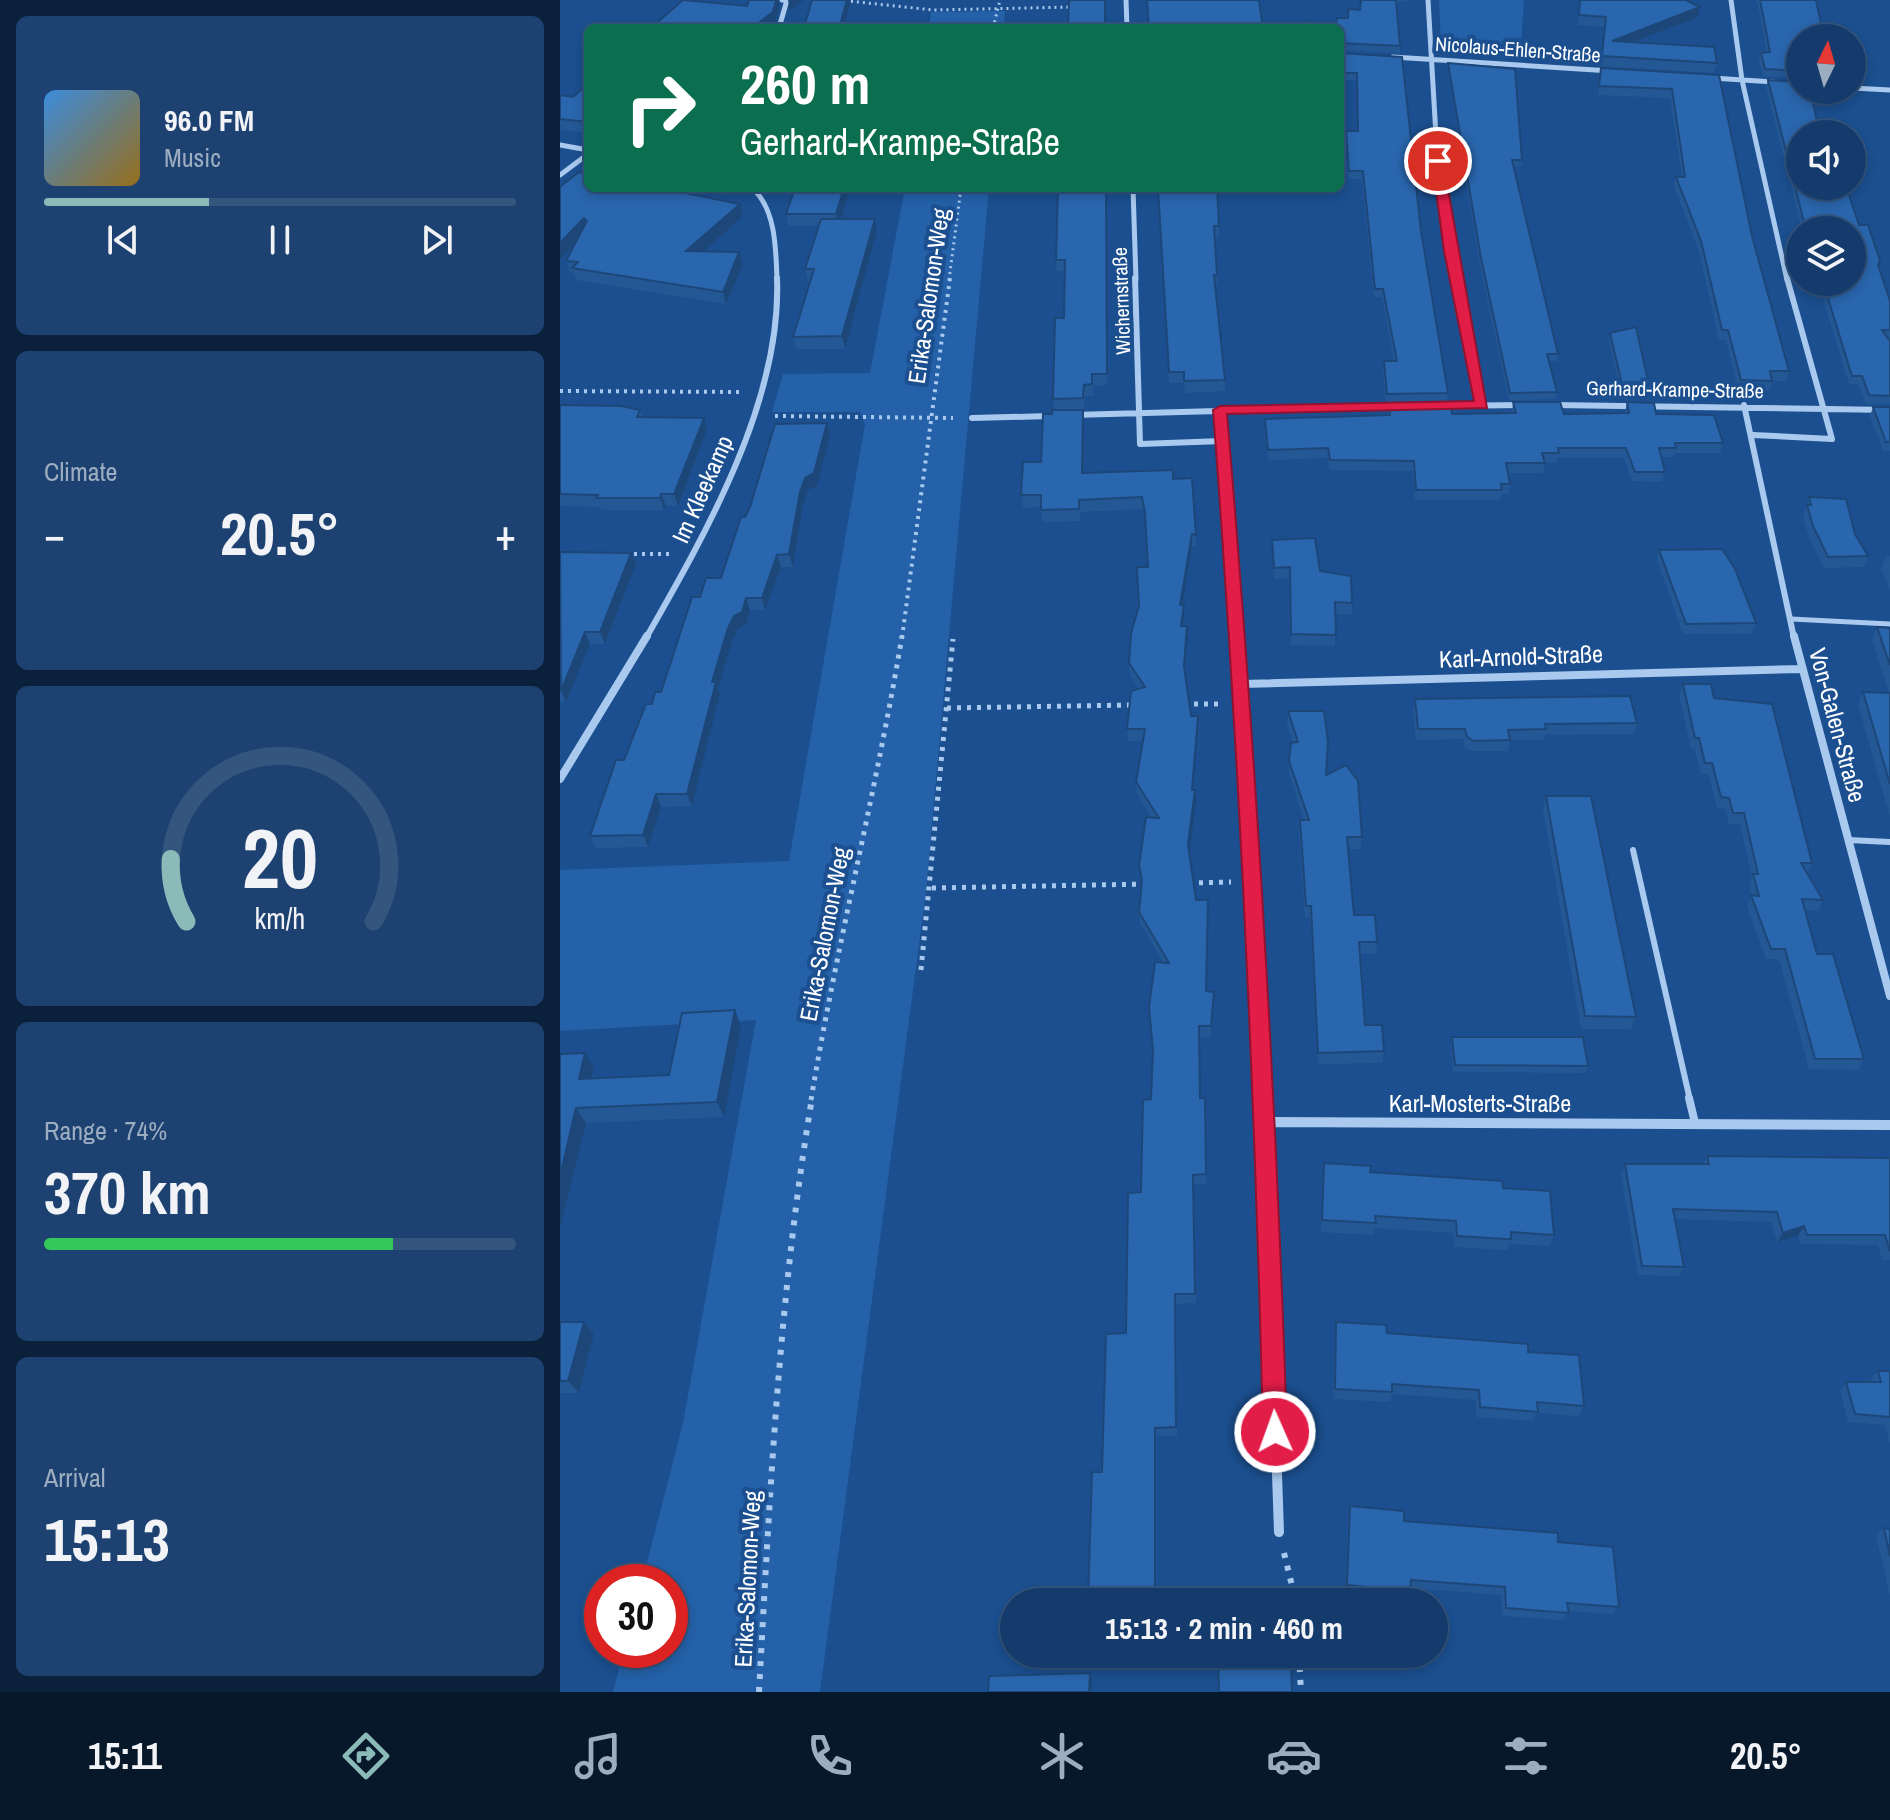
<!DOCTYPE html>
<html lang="en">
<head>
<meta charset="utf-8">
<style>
	body { margin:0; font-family:"Archivo Narrow",sans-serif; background:#1d4271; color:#f1f3f6; height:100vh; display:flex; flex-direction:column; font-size:30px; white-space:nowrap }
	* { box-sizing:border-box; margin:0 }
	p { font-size:26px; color:#9dadc1 }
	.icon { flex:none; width:44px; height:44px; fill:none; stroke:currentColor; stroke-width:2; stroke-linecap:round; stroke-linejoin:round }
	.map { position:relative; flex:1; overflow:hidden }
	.sheet { display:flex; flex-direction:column; gap:16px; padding:16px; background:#0b203b; width:560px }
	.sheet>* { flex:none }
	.banner { position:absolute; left:24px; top:24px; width:760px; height:168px; border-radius:12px; box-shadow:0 4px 12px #0003,0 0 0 2px #33557e; background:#0b6e4f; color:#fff; overflow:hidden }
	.needle { width:52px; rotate:5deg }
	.controls { position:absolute; left:1226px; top:24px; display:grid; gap:16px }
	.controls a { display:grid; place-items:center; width:80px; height:80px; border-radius:50%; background:#143b6b; box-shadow:0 4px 12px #0003,0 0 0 2px #33557e; font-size:40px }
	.speed { position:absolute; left:24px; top:1564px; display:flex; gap:16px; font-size:40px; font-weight:700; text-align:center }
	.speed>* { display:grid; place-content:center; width:104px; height:104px; border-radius:50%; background:#143b6b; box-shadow:0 4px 12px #0003,0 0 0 2px #33557e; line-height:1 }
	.speed .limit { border:12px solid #d22; background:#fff; color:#111 }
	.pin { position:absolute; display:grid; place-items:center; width:68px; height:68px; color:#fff; margin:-34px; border:4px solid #fff; border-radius:50%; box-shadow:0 2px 8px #0007 }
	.me { position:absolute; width:88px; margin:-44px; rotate:358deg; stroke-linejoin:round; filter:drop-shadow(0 0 6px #0008) }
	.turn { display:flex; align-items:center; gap:28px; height:168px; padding:0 24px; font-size:36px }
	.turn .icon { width:104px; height:104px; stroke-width:2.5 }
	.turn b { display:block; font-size:56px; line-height:68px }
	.big { font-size:60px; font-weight:700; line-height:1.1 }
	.sheet .card { flex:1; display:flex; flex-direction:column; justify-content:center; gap:12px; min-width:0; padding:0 28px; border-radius:12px; background:#1d4271 }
	.sheet .dial { align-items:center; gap:0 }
	.dial svg { height:208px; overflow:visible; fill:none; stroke:#33557e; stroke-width:7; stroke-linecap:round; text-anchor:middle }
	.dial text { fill:#f1f3f6; stroke:none }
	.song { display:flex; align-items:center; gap:24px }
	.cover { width:96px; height:96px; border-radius:12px; background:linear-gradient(135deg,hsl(210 70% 55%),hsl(40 70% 35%)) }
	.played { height:8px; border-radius:4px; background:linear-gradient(90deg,#8bbbb9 35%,#33557e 35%) }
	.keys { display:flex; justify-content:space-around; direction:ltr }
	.heat { display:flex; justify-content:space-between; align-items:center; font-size:44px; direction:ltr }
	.charge { height:12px; border-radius:6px; background:linear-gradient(90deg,#34c759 74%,#33557e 0) }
	.trip { position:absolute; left:440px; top:1588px; width:448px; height:80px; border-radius:40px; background:#143b6b; box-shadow:0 4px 12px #0003,0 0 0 2px #33557e; font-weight:700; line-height:80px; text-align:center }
	.dock { display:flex; height:128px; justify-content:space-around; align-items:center; background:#08182b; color:#9dadc1 }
	.dock .icon { width:56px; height:56px }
	.dock .selected { color:#8bbbb9 }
	.dock b { font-size:36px; color:#f1f3f6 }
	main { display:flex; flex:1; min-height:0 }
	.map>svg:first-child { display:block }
	.green { fill:#2461a8 }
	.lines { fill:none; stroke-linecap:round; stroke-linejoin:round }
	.path-far3 { stroke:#a9c9ee; stroke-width:3; stroke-dasharray:2 4; stroke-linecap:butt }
	.path-far2 { stroke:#a9c9ee; stroke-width:4; stroke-dasharray:3 5; stroke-linecap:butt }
	.path-far1 { stroke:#a9c9ee; stroke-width:5; stroke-dasharray:4 6; stroke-linecap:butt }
	.path { stroke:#a9c9ee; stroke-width:6; stroke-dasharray:5 8; stroke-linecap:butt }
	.service-far2 { stroke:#a9c9ee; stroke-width:5 }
	.service-far1 { stroke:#a9c9ee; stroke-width:6 }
	.service { stroke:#a9c9ee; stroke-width:8 }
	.minor-far3 { stroke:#a9c9ee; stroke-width:5 }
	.minor-far2 { stroke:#a9c9ee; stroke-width:6 }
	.minor-far1 { stroke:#a9c9ee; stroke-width:8 }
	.minor { stroke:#a9c9ee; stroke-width:10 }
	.wall { fill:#245895 }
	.shaded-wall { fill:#1d4779 }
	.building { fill:#2a66ad; stroke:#1d4779; stroke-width:2 }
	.route { fill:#e11d48; stroke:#92132f; stroke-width:2 }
	.labels { text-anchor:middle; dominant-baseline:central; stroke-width:8; stroke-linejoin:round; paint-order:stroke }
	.far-street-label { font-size:20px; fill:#fff; stroke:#1b4f8f }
	.street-label { font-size:24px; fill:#fff; stroke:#1b4f8f }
</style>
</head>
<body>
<main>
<section class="sheet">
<div class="card">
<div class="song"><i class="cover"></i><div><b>96.0 FM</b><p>Music</p></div></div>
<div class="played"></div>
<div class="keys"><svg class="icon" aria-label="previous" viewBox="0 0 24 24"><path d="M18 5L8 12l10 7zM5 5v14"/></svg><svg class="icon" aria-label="pause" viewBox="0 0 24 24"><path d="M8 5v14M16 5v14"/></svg><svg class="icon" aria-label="next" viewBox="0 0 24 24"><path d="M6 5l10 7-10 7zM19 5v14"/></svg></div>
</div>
<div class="card"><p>Climate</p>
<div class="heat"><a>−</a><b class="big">20.5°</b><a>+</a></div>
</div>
<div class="card dial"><svg viewBox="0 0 100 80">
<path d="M14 69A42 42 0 1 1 86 69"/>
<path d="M14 69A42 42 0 0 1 8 45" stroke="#8bbbb9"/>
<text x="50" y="56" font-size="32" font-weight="700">20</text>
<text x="50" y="72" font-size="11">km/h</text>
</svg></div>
<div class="card"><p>Range · 74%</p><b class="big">370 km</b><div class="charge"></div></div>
<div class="card"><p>Arrival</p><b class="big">15:13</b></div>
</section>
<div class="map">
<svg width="1330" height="1692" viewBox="0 0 1330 1692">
	<rect width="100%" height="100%" fill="#1b4f8f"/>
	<path class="green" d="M879 0H964L960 58 890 54 881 48Z
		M445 11 444 28H369L371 12Z
		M345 188H429L366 892 260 1692H53L64 1650H110V1582H82L123 1423 196 1020 0 1031V870L229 861 305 424 300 412H212L223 374 310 373Z"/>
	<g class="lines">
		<path class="path-far3" d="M279 0 373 10 513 7
			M433 28 440 0
			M389 280 401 188"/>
		<path class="path-far2" d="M0 391 183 392
			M215 416 393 418
			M66 554H112
			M342 638 390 278"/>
		<path class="path-far1" d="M624 704H662
			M387 708 574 705
			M629 883 671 882
			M372 888 587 884
			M361 970 393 639
			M251 1100C277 944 316 792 342 636"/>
		<path class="path" d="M724 1553 736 1602
			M739 1654 741 1692
			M199 1692C210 1493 219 1294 252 1098"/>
		<path class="service-far2" d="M1231 619 1330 624"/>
		<path class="service-far1" d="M1288 840 1330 842
			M1073 850 1130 1100"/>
		<path class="service" d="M1129 1098 1135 1123"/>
		<path class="minor-far3" d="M566 0 567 28
			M868 0 877 153 897 280
			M1171 0 1182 80 1227 280
			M219 28 227 0H222
			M833 57 1051 71
			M1152 78 1214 82
			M1292 88 1330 90
			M0 145 28 150
			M0 175 28 154
			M192 188C216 208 216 251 217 280
			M573 188 576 280"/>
		<path class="minor-far2" d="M575 278 580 444 662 441
			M897 278 922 405
			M993 405 1330 410
			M1184 405 1234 638
			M881 406 963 405
			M660 410 678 638
			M513 415 839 406
			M412 418 491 416
			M1193 435 1272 439 1227 278
			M86 638C145 535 222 401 217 278"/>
		<path class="minor-far1" d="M678 636 689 882 704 1100
			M1234 636 1330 996
			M682 684 1241 669
			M0 779 87 636"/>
		<path class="minor" d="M704 1098 719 1532
			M706 1122 1330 1125"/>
	</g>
	<path class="wall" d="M801 0H853L836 2 840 46V53L780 50 776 23 788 18 800 10Z
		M1019 0H1126L1138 17 1073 42 1157 63 1154 73 1040 66 1044 27 1018 25Z
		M1197 0H1256L1240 38V78L1203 76 1199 61 1201 53 1207 52Z
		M780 53 842 57 861 231 888 393 887 401 826 403 823 370 824 361H834L822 297H814L802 179H788L786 131H798L796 80H780Z
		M888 63 962 160 961 166 954 167 998 354 997 361H989L997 392 996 399 949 400 920 265 888 70Z
		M1041 68 1159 75 1192 236 1229 371 1226 381H1212L1209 391 1178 390 1166 340H1159L1139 251 1114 186 1116 177H1122L1110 98 1038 95Z
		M1208 80 1266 91 1264 99 1252 98 1240 134 1299 225 1318 265 1330 301V338H1328L1330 340V404H1306L1298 384H1289L1258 282H1292V230H1242L1206 87Z
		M28 84V133L0 130V95L13 97Z
		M0 187 180 204 183 216 143 252 183 264 166 304 16 280 14 273H10L6 261 15 244Z
		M235 188H290L281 219H315L317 231 285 349H236L233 337 250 281H248L245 269 259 226H229L226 214Z
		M546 188 547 385 533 386V396H525L524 409 494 410 493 399 504 318 505 271H497L496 260Z
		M598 188 659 226V237H654L657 275V286H655L665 380V391L625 393 624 383H609Z
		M1050 333 1091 394 1089 400H1062L1049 340Z
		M953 402 1004 414 1065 413 1067 402 1163 443 1160 453H1115L1113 457H1101L1105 472 1102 482 1072 481 1064 458H998L997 463H985L983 473H948L950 484 949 494H941L940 500H855L853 471 769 470 768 458 708 460 705 419 828 415 829 405 892 414 952 413Z
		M0 405 80 410 83 417 147 430 118 506H106L104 510H41L40 507 0 506Z
		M1313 407H1330V451H1323L1310 416Z
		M524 421 523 473 613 479 636 535V547L632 546 623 605 624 617 623 626 628 638 625 672 631 716 638 728 633 790 636 802 629 851 646 992H654V1003L651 1037 639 1038 640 1098H645L646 1184 634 1185 636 1303 616 1304 617 1436H596V1602H528L542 1472 566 1333 591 1099 603 962 580 923 579 912 582 885 579 865 592 818 577 794 576 782 583 741H568L567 729 579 689 570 675 569 663 579 606 588 567 586 525 583 509 520 512V521L482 522 481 507 463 508 461 495Z
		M267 423 270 436 257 486 248 490 243 505 233 567H221L205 610H190L186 624 178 629 172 641 158 689 160 694 132 806 101 807 88 847 36 848 30 836 64 760 92 704 101 692 140 597 161 578 185 517Z
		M1249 497 1295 534 1308 556 1304 567 1264 568 1249 537 1243 516Z
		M712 540 760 571 792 603V614H775V646L731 645 730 578 714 579Z
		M1099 550 1196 623 1192 634H1123L1097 560Z
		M0 552 71 553 76 564 45 644H30L6 702H0Z
		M1326 556H1330V590L1321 569Z
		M1317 627 1330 628V817L1298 704 1303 692 1329 693 1312 640Z
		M1123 684 1154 698 1252 863 1247 874 1263 900 1258 911 1245 910 1257 954 1304 1059 1298 1070 1249 1069 1219 959H1206L1187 906 1191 896 1189 885 1192 877 1180 824H1169L1165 809 1157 808 1148 774H1141L1135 750 1131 749 1119 695Z
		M855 699 1077 723 1074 734 985 735 984 740H950L948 751H912L905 748 904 739 856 740 853 710Z
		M728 711 802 837 800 849H788L794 915 817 942 816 954H800L805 1025 824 1051 822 1063 758 1064 750 917 745 918 739 832 740 820H744L729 774 731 743H733L727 724Z
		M986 796 1076 1017 1071 1029H1021L983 809Z
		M175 1010 181 1026 164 1117 26 1123 0 1229V1054L34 1068 32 1078 109 1075Z
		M892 1037 1028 1066 1026 1073 893 1072 891 1043Z
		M1147 1156 1330 1158V1260H1322L1318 1245 1240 1244 1238 1236 1217 1242 1211 1222 1115 1219 1124 1267 1119 1276 1078 1275 1061 1174 1065 1164H1143Z
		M764 1163 810 1172 943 1188 994 1235 989 1246 949 1244 947 1250H942L894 1247 893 1233 815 1228 814 1235 761 1232Z
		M0 1322H24L34 1334 19 1393H0Z
		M776 1322 827 1333 968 1352 1024 1406 1019 1416 977 1413 973 1421 916 1417V1400L832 1394 830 1402 773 1399 775 1333Z
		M1318 1371H1330V1445L1325 1425 1288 1422 1280 1390 1286 1382H1312L1311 1379Z
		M790 1506 844 1521 998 1542 1059 1607 1053 1614 1008 1611 1003 1620 942 1616 941 1595 850 1588 848 1599 786 1593 788 1515Z
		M1324 1528 1330 1529V1596L1316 1535Z"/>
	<path class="shaded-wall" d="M216 0H219L220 5 215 23 208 28H192Z
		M228 0H243L230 11Z
		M287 0H291L284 28H279Z
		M1140 7 1138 17 1050 51 1052 41Z
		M284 188H290L279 226 276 214Z
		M180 204 183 216 130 264 126 251Z
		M24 218 28 230 0 260V243Z
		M315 219 317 231 285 349 282 336Z
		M179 252 183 264 166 304 163 292Z
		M523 410 524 421 523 485 522 473Z
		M144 418 147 430 118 506 114 494Z
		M267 423 270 436 257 486 248 490 243 505 233 567 229 554 240 492Z
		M101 494 106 506 104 510 100 498Z
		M632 534V546L621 617 620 605Z
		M71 553 76 564 45 644 40 632Z
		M217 555 221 567 205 610 202 598Z
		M186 598 190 610 186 624 178 629 172 641 158 689 160 694 132 806 127 794 152 682 168 628 174 616Z
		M624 605V617L621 638V626Z
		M627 626 628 638 624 678V666Z
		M25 632 30 644 6 702 1 691Z
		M638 716V728L632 802V790Z
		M635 790 636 802 629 856 628 844Z
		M96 794 101 807 88 847 83 835Z
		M654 992V1003L651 1037V1026Z
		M175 1010 181 1026 164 1117 157 1102Z
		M25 1053 34 1068 28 1094 19 1079Z
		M16 1108 26 1123 0 1229V1176Z
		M1244 1226 1238 1236 1217 1242 1223 1233Z
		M24 1322 34 1334 19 1393 8 1381Z
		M595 1428 596 1436V1602H595Z
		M530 1673 532 1680 531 1692H529Z"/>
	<path class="building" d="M123 0 187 6 189 0H216L213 12 192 28H91Z
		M252 0H287L279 28H244Z
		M509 0H545V28H508Z
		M587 0H699L703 28H589Z
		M801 0H836L840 46 780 43V28H744V22L776 23 777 18H788V9L800 10Z
		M1020 0H1126L1140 7 1052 41 1154 47 1157 63 1042 56 1046 17 1019 15Z
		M1200 0H1256L1264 38H1240V71L1205 69 1201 53 1210 52Z
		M780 53 842 57 861 231 888 393 827 394 824 361H837L823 289H815L803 171H789L786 131H798L797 73H780Z
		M888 63 955 69 962 160H952L998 354H987L997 392 950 393 921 258Z
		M1041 68 1159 75 1192 236 1229 371H1210L1212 381 1181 380 1168 330H1162L1141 241 1116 177H1125L1112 89 1039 86Z
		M1208 80 1240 82V90H1266V91L1250 90 1260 134H1240V186H1286L1299 225H1308L1320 261 1318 265 1330 301V330H1322L1330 341V396L1309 395 1302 376H1292L1263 282H1292V230H1246Z
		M28 84V122L0 119V95L13 97Z
		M19 172 28 174V188H100L180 204 126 251 179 252 163 292 12 268 18 262 6 261 27 221 24 218 0 243V187Z
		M235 188H284L276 214H226Z
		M498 188H546L547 374H532V384L524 385 523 398 493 399 495 318H504L505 260H496Z
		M598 188H657L659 226H654L657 275H654L665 380 624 381V372H609Z
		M261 219H315L282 336 233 337 254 269H245Z
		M1076 327 1091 394 1064 393 1050 333Z
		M953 402H1000L1004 414 1069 413 1067 402 1094 403 1096 414 1154 415 1163 443H1115L1116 448H1099L1105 472H1075L1066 448H998L999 453H982L985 463H946L950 484H941L942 490H856L854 461 770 460 768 448 708 450 705 419 830 415 829 405 890 404 892 414 956 413Z
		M0 405 61 406 80 410 77 417 144 418 114 494H101L100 498H36L38 495 0 494Z
		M1313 407H1330V442H1326Z
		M492 410H523L522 473 613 470V479L632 478 636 535 632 534 620 605H624L621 626H627L624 666 631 716H638L632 790H635L628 844 636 900H648L646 991 654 992 651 1026H639L640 1098H645L646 1174 633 1175 635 1294H615L616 1427 595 1428V1602H528L532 1472H542L546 1334 566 1333 568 1193 581 1192 583 1100 591 1099 593 1051 589 1007 595 962 609 963 579 912 582 880 579 865 586 817 599 818 576 782 585 729H567L571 691 585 687 569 663 571 633 579 606 577 567H588L585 513 582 497 519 500V509L481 510V495H461L463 462H481L483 414H492Z
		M267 423 254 473 245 478 240 492 229 554 217 555 202 598H186L182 612 174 616 168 628 152 682H156L127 794H96L83 835 30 836 56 760H64L86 704H92L95 692H101L132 597H140L146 578H161L181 517H185L190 507 215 424Z
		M1249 497 1286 499 1295 534 1308 556 1268 557 1253 526 1247 505H1251Z
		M755 538 760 571 791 576 792 603 775 602 776 635 731 634 730 567 714 568 712 540Z
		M1162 549 1175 569 1196 623 1126 624 1099 550Z
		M0 552 71 553 40 632H25L1 691Z
		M1317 627 1330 628V665Z
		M1123 684H1151L1154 698 1212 704 1252 863H1241L1263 900 1242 899 1257 954H1273L1304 1059H1255L1225 949H1211L1191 895 1199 896 1193 874H1198L1184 813H1173L1169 798 1161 797 1152 763H1145L1139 738H1135Z
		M1303 692 1330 693V784Z
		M1070 696 1077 723 985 724 986 729 948 730 950 740 914 741 907 737 905 729H858L855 699Z
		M728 711H764L768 742 766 775 786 765 798 781 802 837H787L794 915H815L817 942H799L805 1025H822L824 1051 758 1053 751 906H746L740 820H749L729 761 731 743 738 742Z
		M986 796H1031L1076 1017 1025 1016Z
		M175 1010 157 1102 16 1108 0 1176V1054L25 1053 19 1079 109 1075 122 1013Z
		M892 1037H1023L1028 1066 895 1065Z
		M1147 1156 1330 1158V1251L1325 1235H1247L1244 1226 1223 1233 1217 1212 1113 1209 1124 1267 1082 1266 1065 1164H1149Z
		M764 1163 811 1166 810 1172 942 1181 943 1188 990 1191 994 1235 951 1232V1239H946L897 1236 896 1221 815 1216 816 1223 762 1220Z
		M0 1322H24L8 1381H0Z
		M776 1322 826 1325 827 1333 968 1344V1352L1019 1355 1024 1406 977 1402 978 1412 920 1407 919 1390 832 1384V1392L775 1389Z
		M1318 1371H1330V1417L1295 1414 1286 1382H1321Z
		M790 1506 844 1511V1521L998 1533V1542L1053 1547 1059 1607 1007 1603 1009 1613 946 1608 945 1587 851 1580 850 1591 787 1585Z
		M1324 1528 1330 1529V1556Z
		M658 1654H708V1659L731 1658 732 1692H659Z
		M530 1673 529 1692H428L429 1676Z"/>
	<path class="route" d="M878 157 883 161 927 408 667 414C696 753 716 1092 727 1432L723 1441 715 1444 706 1441 703 1432C695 1091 679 750 653 410L660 406 914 401 884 251 872 161Z"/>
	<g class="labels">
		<g class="far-street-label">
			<text transform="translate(958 49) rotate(4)">Nicolaus-Ehlen-Straße</text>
			<text transform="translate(561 301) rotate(-92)">Wichernstraße</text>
			<text transform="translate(1115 389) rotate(1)">Gerhard-Krampe-Straße</text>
		</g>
		<g class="street-label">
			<text transform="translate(368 296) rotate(-82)">Erika-Salomon-Weg</text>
			<text transform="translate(142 489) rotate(-66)">Im Kleekamp</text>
			<text transform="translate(961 656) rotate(-2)">Karl-Arnold-Straße</text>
			<text transform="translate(1278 725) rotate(75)">Von-Galen-Straße</text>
			<text transform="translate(264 934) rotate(-79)">Erika-Salomon-Weg</text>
			<text x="920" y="1103">Karl-Mosterts-Straße</text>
			<text transform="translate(187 1579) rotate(-87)">Erika-Salomon-Weg</text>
		</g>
	</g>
</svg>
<div class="controls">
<a><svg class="needle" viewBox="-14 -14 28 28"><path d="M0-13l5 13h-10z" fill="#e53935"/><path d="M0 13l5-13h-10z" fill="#9dadc1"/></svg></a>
<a><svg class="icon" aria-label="sound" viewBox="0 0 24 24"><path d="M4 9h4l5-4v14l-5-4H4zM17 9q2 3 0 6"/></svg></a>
<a><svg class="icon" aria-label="layers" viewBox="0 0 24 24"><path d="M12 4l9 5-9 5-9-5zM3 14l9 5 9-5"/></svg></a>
</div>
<div class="speed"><div class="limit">30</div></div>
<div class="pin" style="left:878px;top:161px;background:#d93025"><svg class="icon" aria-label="arrive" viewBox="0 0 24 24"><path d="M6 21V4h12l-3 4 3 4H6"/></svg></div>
<svg class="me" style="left:715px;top:1432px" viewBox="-20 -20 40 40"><circle r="17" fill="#e11d48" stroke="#fff" stroke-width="3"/><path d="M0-11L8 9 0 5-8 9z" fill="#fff"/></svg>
<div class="trip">15:13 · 2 min · 460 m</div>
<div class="banner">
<div class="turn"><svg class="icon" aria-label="right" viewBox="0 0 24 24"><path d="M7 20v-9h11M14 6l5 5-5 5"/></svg><div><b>260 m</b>Gerhard-Krampe-Straße</div></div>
</div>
</div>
</main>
<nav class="dock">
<b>15:11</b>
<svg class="icon selected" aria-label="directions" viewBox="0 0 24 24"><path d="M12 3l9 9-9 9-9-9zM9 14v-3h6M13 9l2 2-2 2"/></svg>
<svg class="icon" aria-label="music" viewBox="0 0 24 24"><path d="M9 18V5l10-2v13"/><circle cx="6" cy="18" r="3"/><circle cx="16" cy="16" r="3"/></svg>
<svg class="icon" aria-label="phone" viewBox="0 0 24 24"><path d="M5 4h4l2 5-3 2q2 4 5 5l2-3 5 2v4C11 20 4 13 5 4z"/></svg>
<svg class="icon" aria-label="climate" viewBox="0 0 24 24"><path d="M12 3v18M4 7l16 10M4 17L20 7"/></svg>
<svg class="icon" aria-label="car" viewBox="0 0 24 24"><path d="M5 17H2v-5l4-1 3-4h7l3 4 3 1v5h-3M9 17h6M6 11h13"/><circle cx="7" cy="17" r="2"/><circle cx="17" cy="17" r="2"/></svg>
<svg class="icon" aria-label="filters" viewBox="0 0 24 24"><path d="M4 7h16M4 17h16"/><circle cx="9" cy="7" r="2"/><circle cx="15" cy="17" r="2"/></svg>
<b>20.5°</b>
</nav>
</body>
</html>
